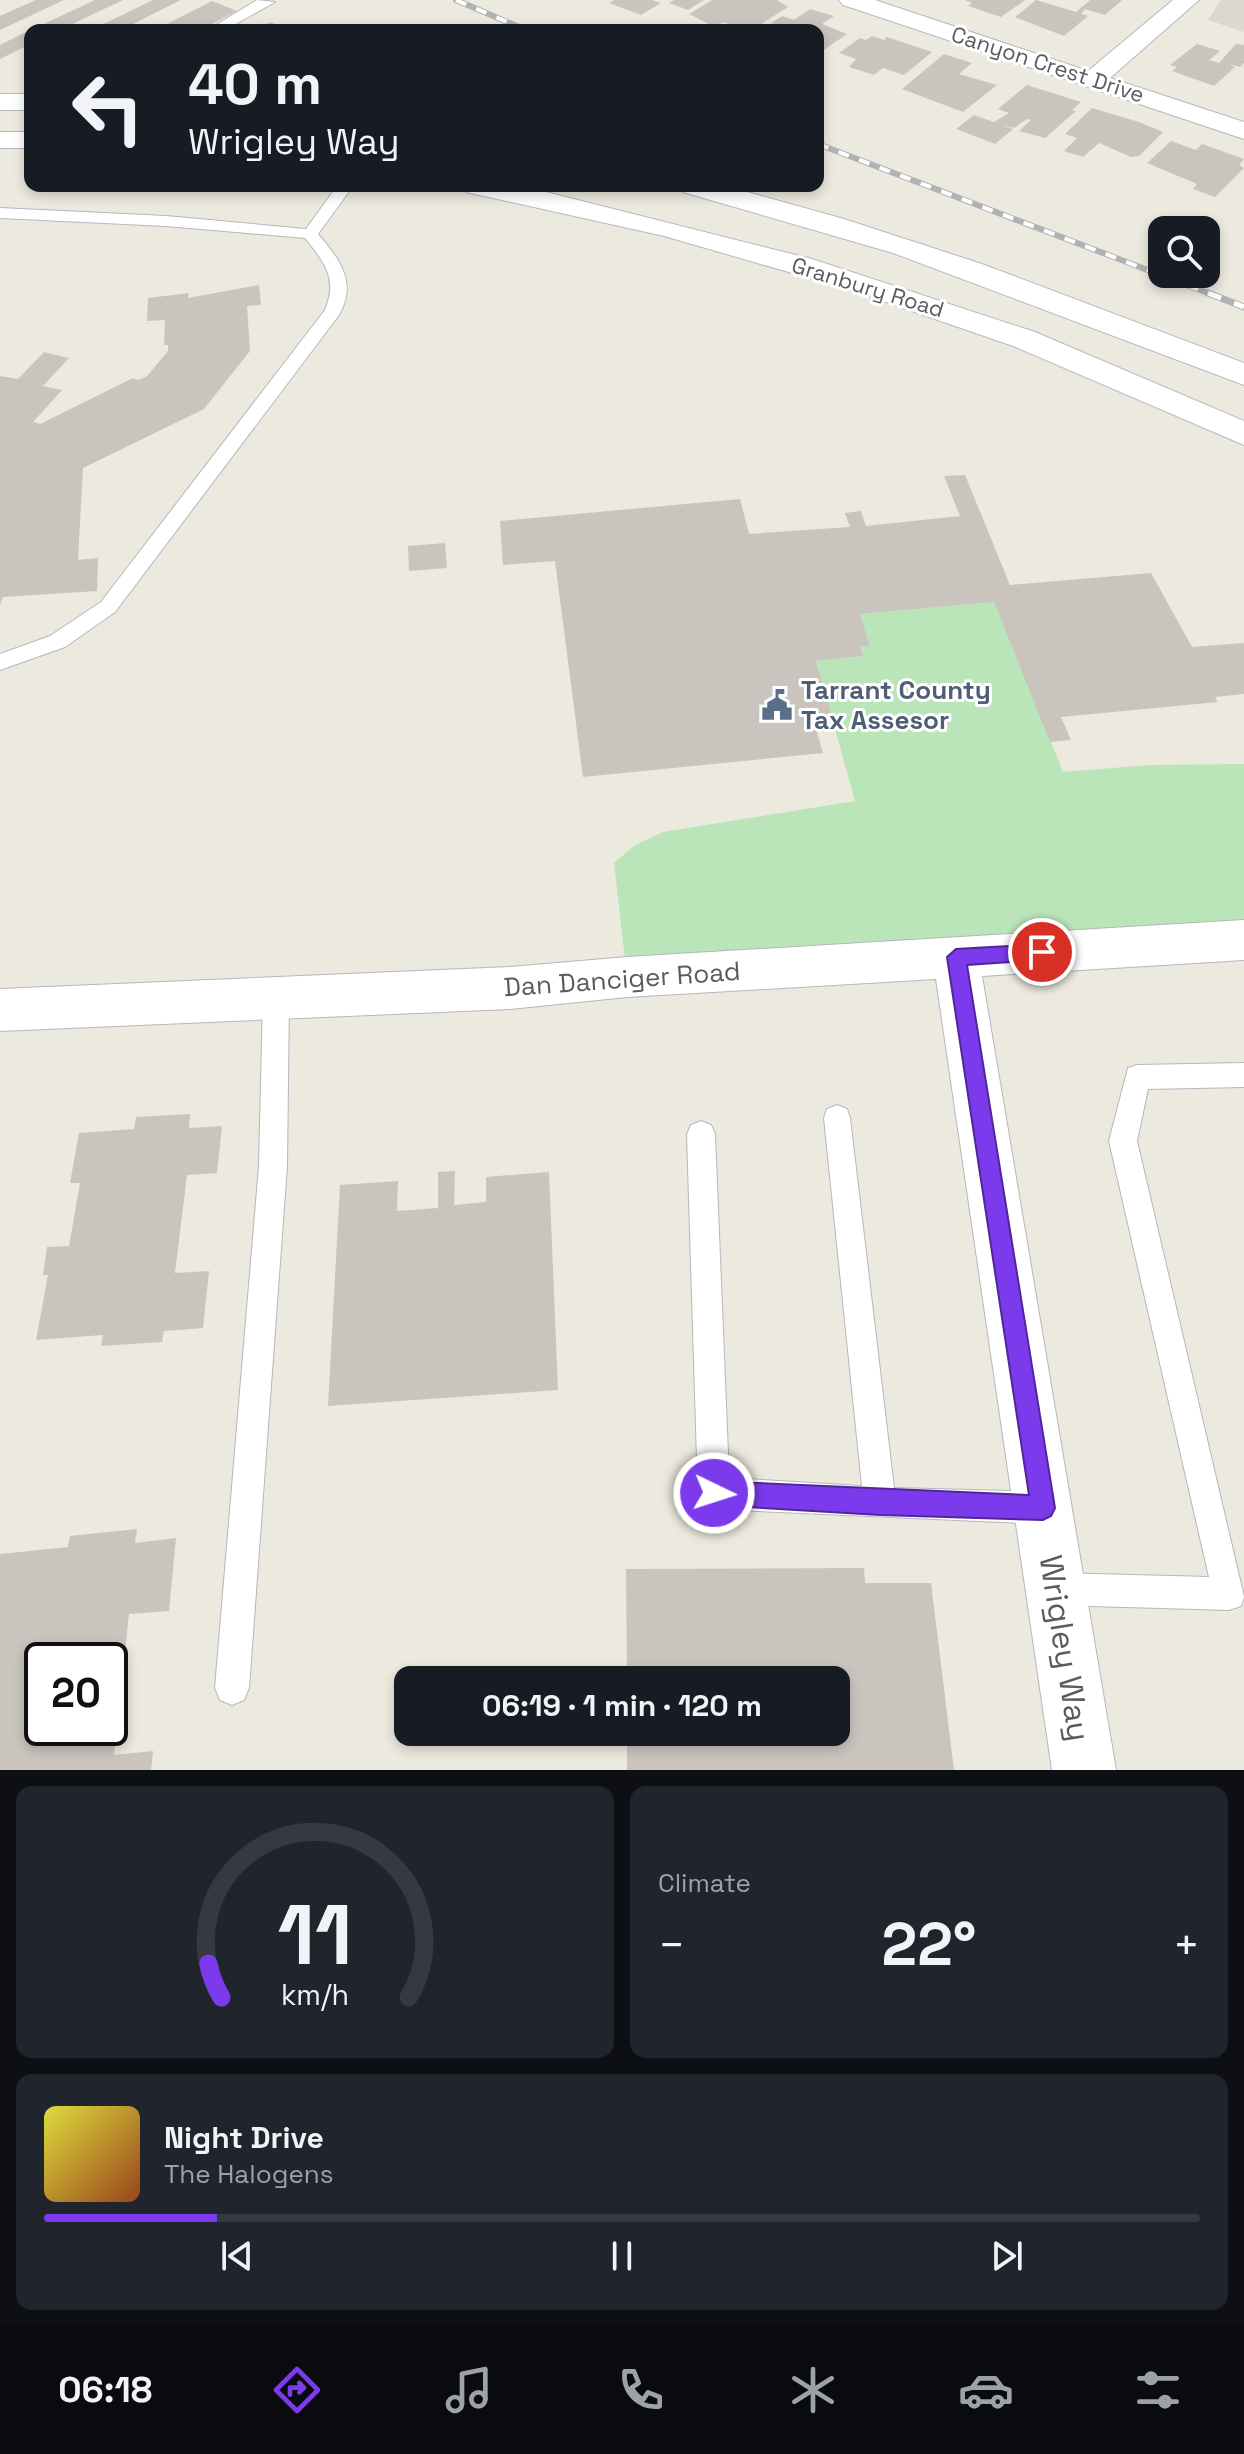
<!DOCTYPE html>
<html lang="en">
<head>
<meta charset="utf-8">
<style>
	body { margin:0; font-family:"Space Grotesk",sans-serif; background:#20242c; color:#f1f3f6; height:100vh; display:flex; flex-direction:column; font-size:30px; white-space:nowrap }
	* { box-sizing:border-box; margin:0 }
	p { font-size:26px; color:#9ea1a6 }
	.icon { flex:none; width:44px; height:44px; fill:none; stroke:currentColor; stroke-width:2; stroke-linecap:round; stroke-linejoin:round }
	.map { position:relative; height:1770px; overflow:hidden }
	.sheet { display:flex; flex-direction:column; gap:16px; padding:16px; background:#0d0f14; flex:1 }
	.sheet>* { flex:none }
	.top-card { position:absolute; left:24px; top:24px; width:800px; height:168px; border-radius:16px; box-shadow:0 4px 12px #0003; background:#171b24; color:#f1f3f6; overflow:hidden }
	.buttons { position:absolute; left:1148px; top:216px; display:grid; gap:16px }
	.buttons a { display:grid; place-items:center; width:72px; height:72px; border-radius:16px; background:#171b24; box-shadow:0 4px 12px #0003; font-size:40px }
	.speed { position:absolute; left:24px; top:1642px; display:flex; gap:16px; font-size:40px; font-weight:700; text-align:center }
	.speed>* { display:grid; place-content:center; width:104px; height:104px; border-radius:50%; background:#171b24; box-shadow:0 4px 12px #0003; line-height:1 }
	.speed .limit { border:4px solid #111; border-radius:12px; background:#fff; color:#111 }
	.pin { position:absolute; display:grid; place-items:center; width:68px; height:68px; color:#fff; margin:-34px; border:4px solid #fff; border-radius:50%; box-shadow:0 2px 8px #0007 }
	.me { position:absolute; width:88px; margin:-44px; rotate:94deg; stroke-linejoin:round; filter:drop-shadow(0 0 6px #0008) }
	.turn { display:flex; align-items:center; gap:28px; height:168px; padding:0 32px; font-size:36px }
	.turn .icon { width:104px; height:104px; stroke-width:2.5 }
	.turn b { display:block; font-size:56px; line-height:68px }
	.big { font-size:60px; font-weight:600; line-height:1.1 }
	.sheet .card { flex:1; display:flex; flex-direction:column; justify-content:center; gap:12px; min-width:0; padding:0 28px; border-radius:16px; background:#20242c }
	.sheet .dial { align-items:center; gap:0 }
	.dial svg { height:208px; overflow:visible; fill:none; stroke:#363941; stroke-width:7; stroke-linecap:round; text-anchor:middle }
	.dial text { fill:#f1f3f6; stroke:none }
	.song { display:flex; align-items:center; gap:24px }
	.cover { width:96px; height:96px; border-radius:12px; background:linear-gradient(135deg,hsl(60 70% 55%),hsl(20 70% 35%)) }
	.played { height:8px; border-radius:4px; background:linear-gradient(90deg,#7c3aed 15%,#363941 15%) }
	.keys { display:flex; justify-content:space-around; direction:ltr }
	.heat { display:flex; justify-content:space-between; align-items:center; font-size:44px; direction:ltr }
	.sheet .tiles { flex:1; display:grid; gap:16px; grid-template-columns:1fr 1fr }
	.card:last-child { grid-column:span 2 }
	.trip { position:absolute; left:394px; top:1666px; width:456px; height:80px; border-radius:16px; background:#171b24; box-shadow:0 4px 12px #0003; font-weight:600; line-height:80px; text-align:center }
	.dock { display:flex; height:128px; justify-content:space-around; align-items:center; background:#090b0e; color:#9ea1a6 }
	.dock .icon { width:56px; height:56px }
	.dock .current { color:#7c3aed }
	.dock b { font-size:36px; color:#f1f3f6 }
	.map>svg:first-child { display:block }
	.education { fill:#dcd8cd }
	.green { fill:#b9e5b9 }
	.building { fill:#c9c5be; fill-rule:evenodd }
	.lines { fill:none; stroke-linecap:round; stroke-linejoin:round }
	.lane-casing { stroke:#b5b7bd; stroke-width:2 }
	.street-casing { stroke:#b5b7bd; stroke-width:2 }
	.secondary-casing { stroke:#b5b9bf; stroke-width:2 }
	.lane { fill:#fff; fill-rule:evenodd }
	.street { fill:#fff; fill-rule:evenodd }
	.secondary { fill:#fff; fill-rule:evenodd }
	.rail-far1-casing { stroke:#b1b2b2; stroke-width:6 }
	.rail-casing { stroke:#b1b2b2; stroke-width:7 }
	.rail-far1 { stroke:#fff; stroke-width:4; stroke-dasharray:11; stroke-linecap:butt }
	.rail { stroke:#fff; stroke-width:5; stroke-dasharray:14; stroke-linecap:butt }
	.route { fill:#7c3aed; stroke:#51269a; stroke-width:2 }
	.labels { text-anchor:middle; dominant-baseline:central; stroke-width:6; stroke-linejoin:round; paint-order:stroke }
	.far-street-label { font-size:22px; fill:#585c61; stroke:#fff }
	.service-label { font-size:26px; font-weight:bold; fill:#4e5e75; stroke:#fff; text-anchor:start }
	.street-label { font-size:26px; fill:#585c61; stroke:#fff }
	.near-street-label { font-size:32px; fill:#585c61; stroke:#fff }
</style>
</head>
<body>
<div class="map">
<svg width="1244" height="1770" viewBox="0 0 1244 1770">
	<rect width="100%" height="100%" fill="#ece9de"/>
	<path class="education" d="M1221 0H1244V32L1208 20Z"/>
	<path class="green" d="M994 602 1063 772 1150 765 1244 764V938L627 977 614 863 635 845 663 832 855 801 816 661 862 656 860 647 870 646 860 614Z"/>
	<path class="building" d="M36 0H64L0 30V16Z
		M95 0H123L60 30H31Z
		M153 0H181L121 30H91Z
		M614 0H652L661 3 641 15 609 3Z
		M674 0H704L688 10 669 3Z
		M712 0H777L788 7 752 30 723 22 715 27 689 14Z
		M965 0H1025L1001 17 968 6 972 3Z
		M1036 0 1076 12 1090 0H1122L1105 15 1085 9 1081 14 1088 16 1064 36 1015 17Z
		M212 1 237 11 200 30H155Z
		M810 9 834 16 822 24 847 34 818 54V30H778L782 27 771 23 782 16 794 20Z
		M270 22 290 30H254Z
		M30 30V44L0 59V45Z
		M872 36 884 40 887 37 932 52 904 75 883 68 874 75 849 67 856 59 839 53 860 38 866 40Z
		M1197 44 1220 51 1209 60 1219 63 1236 44 1244 45V63L1240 67 1229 64 1235 67 1214 86 1172 71 1177 67 1170 65Z
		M944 54 972 63 959 74 997 85 963 112 902 89Z
		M1027 85 1081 102 1072 110 1076 111 1045 138 1019 131 1031 120 1027 119 1014 128 1002 125 1013 129 995 144 956 129 974 115 994 122 1009 113 998 109Z
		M1092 108 1139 122 1163 132 1139 156 1131 157 1099 143 1083 157 1064 151 1077 138 1065 134Z
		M1171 141 1196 150 1202 144 1244 159 1239 165 1244 168 1215 197 1193 189 1197 184 1147 163Z
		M259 285 261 305 247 306 250 351 204 409 83 468 78 560 98 558 97 591 3 597 0 605V376L18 379 44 352 69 358 43 386 62 390 33 422 40 424 133 378 138 380 147 376 168 351V345H164L165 320 147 321 148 298 189 293 188 298Z
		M965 475 1010 585 1151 573 1192 647 1244 643V694L1215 697 1218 702 1061 717 1071 740 1050 742 994 602 860 614 870 646 860 647 863 656 816 661 836 731 817 732 823 753 583 777 555 561 503 565 500 521 740 499 749 534 850 527 845 513 861 511 866 526 960 516 944 476Z
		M445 543 447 568 409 571 408 546Z
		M190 1114 189 1128 222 1126 217 1173 187 1175 175 1273 209 1271 203 1328 164 1331 162 1342 101 1346 103 1335 36 1340 48 1275H43L47 1247 69 1246 80 1183H70L79 1133 134 1129 136 1117Z
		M455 1171 454 1205 486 1202V1177L549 1172 558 1390 328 1406 340 1185 398 1181 397 1211 438 1208V1172Z
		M137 1529 135 1543 176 1538 169 1611 129 1614 114 1755 153 1751 151 1770H0V1554L68 1547 70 1536ZM42 1660H110V1728H42Z
		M864 1568 865 1583H931L954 1770H627V1732H836V1680H627L626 1569Z"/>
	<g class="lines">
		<defs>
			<path id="lane" d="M257 0 275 2 225 30H208Z
				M337 186H353L318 234C339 259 358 282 339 315L115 612 65 647 0 670V654L50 636 101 602 325 310C338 279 325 263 305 238L166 226 0 218V208L166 216 306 229Z
				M276 987 285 990 289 998 287 1166 249 1688 244 1700 232 1705 220 1700 215 1688 259 1166 263 998 267 990Z
				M1244 1063V1087L1148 1089 1137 1141 1244 1597 1241 1606 1229 1610 1056 1605 1044 1601 1040 1589 1044 1577 1056 1573 1209 1577 1109 1141 1128 1068 1137 1065Z
				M837 1105 847 1109 850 1118 894 1488 1043 1492 1054 1497 1059 1508 1054 1519 1043 1524 714 1509 703 1504 698 1493 687 1134 691 1125 701 1121 711 1125 715 1134 729 1478 862 1486 824 1118 827 1109Z"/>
			<path id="street" d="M839 0H875L1088 71 1173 0H1199L1110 78 1244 122V139L843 5Z
				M1244 920V960L982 976 1116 1770H1052L936 979 627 997 510 1009 0 1031V989L510 967 627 957Z"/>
			<path id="secondary" d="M0 94H30V110H0Z
				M0 132H30V148H0Z
				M462 186H518L542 191 812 259 1035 332 1244 421V445L1013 346 854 291 664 236 466 192Z
				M679 186H726L844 219 982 264 1244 363V385L893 253 683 192Z"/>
		</defs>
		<use href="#lane" class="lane-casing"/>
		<use href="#street" class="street-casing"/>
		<use href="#secondary" class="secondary-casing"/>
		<use href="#lane" class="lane"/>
		<use href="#street" class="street"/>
		<use href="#secondary" class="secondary"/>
		<defs>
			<path id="rail-far1" d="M456 0 526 30
				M818 144 1213 295"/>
			<path id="rail" d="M1208 293 1244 307"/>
		</defs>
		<use href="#rail-far1" class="rail-far1-casing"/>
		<use href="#rail" class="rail-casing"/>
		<use href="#rail-far1" class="rail-far1"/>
		<use href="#rail" class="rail"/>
	</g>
	<path class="route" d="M1042 944 1052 952 1042 960 967 965 1055 1508 1051 1516 1043 1520 880 1515 714 1505 705 1501 702 1493 705 1485 714 1481 1029 1495 947 957 956 949Z"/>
	<defs>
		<symbol id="civic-bare" viewBox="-9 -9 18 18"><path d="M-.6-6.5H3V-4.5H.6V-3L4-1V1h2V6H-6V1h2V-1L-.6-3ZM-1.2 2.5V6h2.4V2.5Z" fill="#5c6f8a" stroke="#fff" stroke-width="2.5" paint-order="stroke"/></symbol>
	</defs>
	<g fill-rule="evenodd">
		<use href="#civic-bare" x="755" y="683" width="44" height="44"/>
	</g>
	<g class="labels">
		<g class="far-street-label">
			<text transform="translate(1048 64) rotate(18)">Canyon Crest Drive</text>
			<text transform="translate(868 287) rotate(17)">Granbury Road</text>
		</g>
		<g class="service-label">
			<text x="801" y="690">Tarrant County<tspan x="801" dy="30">Tax Assesor</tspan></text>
		</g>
		<g class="street-label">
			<text transform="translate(622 979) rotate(-4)">Dan Danciger Road</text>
		</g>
		<g class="near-street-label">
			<text transform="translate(1065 1648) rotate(81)">Wrigley Way</text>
		</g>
	</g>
</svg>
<div class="buttons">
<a><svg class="icon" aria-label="search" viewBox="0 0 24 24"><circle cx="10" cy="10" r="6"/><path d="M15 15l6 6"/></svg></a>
</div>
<div class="speed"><div class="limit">20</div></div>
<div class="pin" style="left:1042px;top:952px;background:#d93025"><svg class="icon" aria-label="arrive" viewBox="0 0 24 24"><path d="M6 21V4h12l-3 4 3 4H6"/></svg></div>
<svg class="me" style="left:714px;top:1493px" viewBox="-20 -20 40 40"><circle r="17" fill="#7c3aed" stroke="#fff" stroke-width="3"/><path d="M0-11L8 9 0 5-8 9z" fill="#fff"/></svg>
<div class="trip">06:19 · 1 min · 120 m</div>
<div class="top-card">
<div class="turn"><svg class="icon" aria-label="left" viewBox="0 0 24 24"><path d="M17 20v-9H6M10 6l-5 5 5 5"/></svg><div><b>40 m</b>Wrigley Way</div></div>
</div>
</div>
<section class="sheet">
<div class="tiles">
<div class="card dial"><svg viewBox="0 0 100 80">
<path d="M14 69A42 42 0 1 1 86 69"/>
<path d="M14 69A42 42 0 0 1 9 56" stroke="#7c3aed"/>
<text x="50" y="56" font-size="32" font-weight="700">11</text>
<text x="50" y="72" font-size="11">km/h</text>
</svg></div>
<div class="card"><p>Climate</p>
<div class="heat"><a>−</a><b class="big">22°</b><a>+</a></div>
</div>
<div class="card">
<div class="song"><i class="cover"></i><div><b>Night Drive</b><p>The Halogens</p></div></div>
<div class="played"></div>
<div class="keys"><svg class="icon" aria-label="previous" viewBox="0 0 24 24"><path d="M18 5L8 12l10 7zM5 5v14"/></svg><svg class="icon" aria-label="pause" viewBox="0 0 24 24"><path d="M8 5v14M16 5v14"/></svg><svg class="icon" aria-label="next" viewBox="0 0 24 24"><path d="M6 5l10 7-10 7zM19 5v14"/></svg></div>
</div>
</div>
</section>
<nav class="dock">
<b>06:18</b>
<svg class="icon current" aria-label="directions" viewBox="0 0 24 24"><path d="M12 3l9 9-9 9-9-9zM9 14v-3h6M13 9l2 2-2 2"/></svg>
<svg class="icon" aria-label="music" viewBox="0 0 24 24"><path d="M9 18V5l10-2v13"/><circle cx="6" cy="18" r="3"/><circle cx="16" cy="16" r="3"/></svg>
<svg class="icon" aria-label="phone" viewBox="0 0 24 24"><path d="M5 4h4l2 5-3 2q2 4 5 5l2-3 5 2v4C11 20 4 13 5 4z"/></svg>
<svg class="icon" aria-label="climate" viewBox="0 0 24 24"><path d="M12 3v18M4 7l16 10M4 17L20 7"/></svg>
<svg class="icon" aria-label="car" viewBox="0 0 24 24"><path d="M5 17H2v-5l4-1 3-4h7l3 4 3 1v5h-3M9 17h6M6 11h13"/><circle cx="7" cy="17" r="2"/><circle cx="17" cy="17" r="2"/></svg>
<svg class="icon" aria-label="filters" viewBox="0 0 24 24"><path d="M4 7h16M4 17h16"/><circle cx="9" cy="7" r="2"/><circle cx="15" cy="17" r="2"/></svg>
</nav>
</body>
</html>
